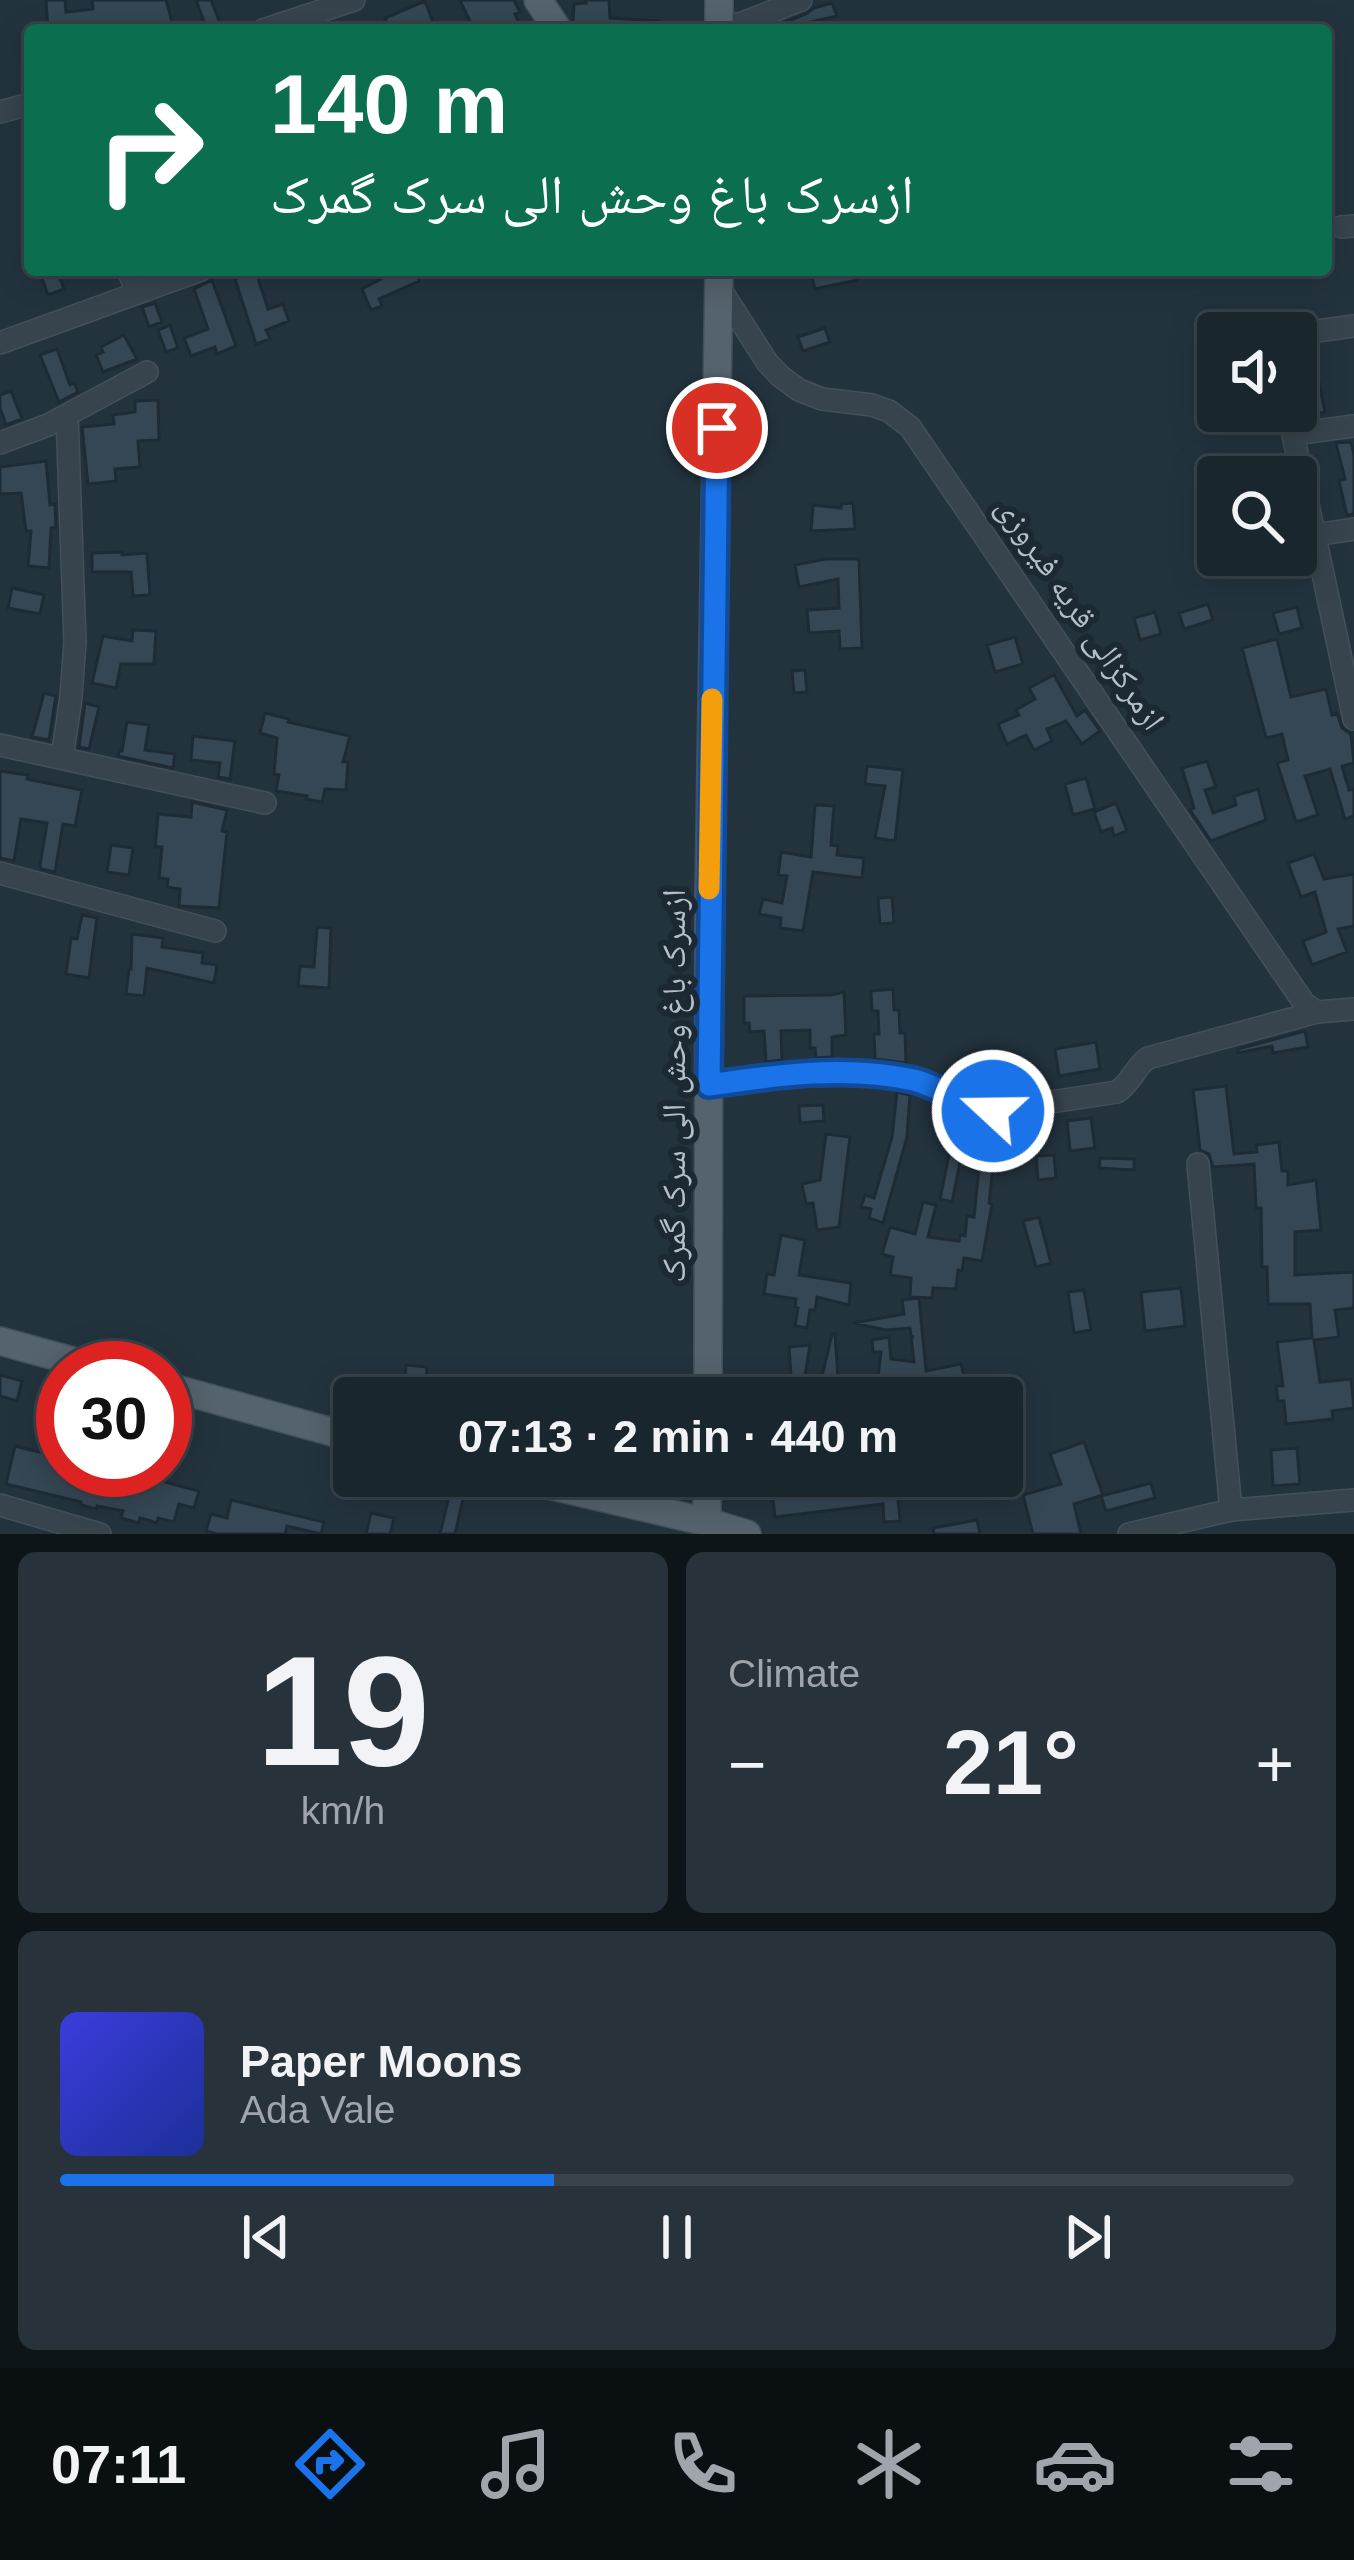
<!DOCTYPE html>
<html lang="en">
<head>
<meta charset="utf-8">
<style>
	body { margin:0; font-family:Helvetica,"Noto Naskh Arabic",sans-serif; background:#27323a; color:#f1f3f6; height:100vh; display:flex; flex-direction:column; font-size:45px; white-space:nowrap }
	* { box-sizing:border-box; margin:0 }
	p { font-size:39px; color:#9fa5aa }
	.icon { flex:none; width:66px; height:66px; fill:none; stroke:currentColor; stroke-width:2; stroke-linecap:round; stroke-linejoin:round }
	.map { position:relative; height:1534px; overflow:hidden }
	.sheet { display:flex; flex-direction:column; gap:18px; padding:18px; background:#0e1519; flex:1 }
	.sheet>* { flex:none }
	.guide { position:absolute; left:24px; top:24px; width:1308px; height:252px; border-radius:12px; box-shadow:0 6px 30px #0003,0 0 0 3px #38434a; background:#0b6e4f; color:#fff; overflow:hidden }
	.buttons { position:absolute; left:1197px; top:312px; display:grid; gap:24px }
	.buttons a { display:grid; place-items:center; width:120px; height:120px; border-radius:12px; background:#1a262e; box-shadow:0 6px 30px #0003,0 0 0 3px #38434a; font-size:60px }
	.speed { position:absolute; left:36px; top:1341px; display:flex; gap:24px; font-size:60px; font-weight:700; text-align:center }
	.speed>* { display:grid; place-content:center; width:156px; height:156px; border-radius:50%; background:#1a262e; box-shadow:0 6px 30px #0003,0 0 0 3px #38434a; line-height:1 }
	.speed .limit { border:18px solid #d22; background:#fff; color:#111 }
	.pin { position:absolute; display:grid; place-items:center; width:102px; height:102px; color:#fff; margin:-51px; border:6px solid #fff; border-radius:50%; box-shadow:0 3px 12px #0007 }
	.me { position:absolute; width:132px; margin:-66px; rotate:291deg; stroke-linejoin:round; filter:drop-shadow(0 0 9px #0008) }
	.turn { display:flex; align-items:center; gap:42px; height:252px; padding:0 48px; font-size:54px }
	.turn .icon { width:156px; height:156px; stroke-width:2.5 }
	.turn b { display:block; font-size:84px; line-height:102px }
	.big { font-size:90px; font-weight:600; line-height:1.1 }
	.sheet .widget { flex:1; display:flex; flex-direction:column; justify-content:center; gap:18px; min-width:0; padding:0 42px; border-radius:18px; background:#27323a }
	.sheet .dial { align-items:center; gap:0 }
	.dial b { font-size:156px; line-height:1 }
	.song { display:flex; align-items:center; gap:36px }
	.cover { width:144px; height:144px; border-radius:18px; background:linear-gradient(135deg,hsl(240 70% 55%),hsl(230 70% 35%)) }
	.played { height:12px; border-radius:6px; background:linear-gradient(90deg,#1a73e8 40%,#38434a 40%) }
	.keys { display:flex; justify-content:space-around; direction:ltr }
	.heat { display:flex; justify-content:space-between; align-items:center; font-size:66px; direction:ltr }
	.sheet .tiles { flex:1; display:grid; gap:18px; grid-template-columns:1fr 1fr }
	.widget:last-child { grid-column:span 2 }
	.trip { position:absolute; left:333px; top:1377px; width:690px; height:120px; border-radius:12px; background:#1a262e; box-shadow:0 6px 30px #0003,0 0 0 3px #38434a; font-weight:600; line-height:120px; text-align:center }
	.dock { display:flex; height:192px; justify-content:space-around; align-items:center; background:#0a0f12; color:#9fa5aa }
	.dock .icon { width:84px; height:84px }
	.dock .active { color:#1a73e8 }
	.dock b { font-size:54px; color:#f1f3f6 }
	.map>svg:first-child { display:block }
	.building { fill:#354754; stroke:#1e2b35; stroke-width:3 }
	.lines { fill:none; stroke-linecap:round; stroke-linejoin:round }
	.minor-casing { stroke:#43505a; stroke-width:24 }
	.major-casing { stroke:#43505a; stroke-width:30 }
	.minor { stroke:#37444e; stroke-width:21 }
	.major { stroke:#55636e; stroke-width:27 }
	.route-casing { stroke:#114b97; stroke-width:30 }
	.route { stroke:#1a73e8; stroke-width:21 }
	.slow { stroke:#f59e0b; stroke-width:21 }
	.labels { text-anchor:middle; dominant-baseline:central; stroke-width:12; stroke-linejoin:round; paint-order:stroke }
	.street-label { font-size:33px; fill:#b3bfc9; stroke:#1c2933 }
</style>
</head>
<body>
<div class="map">
<svg width="1354" height="1534" viewBox="0 0 1354 1534">
	<rect width="100%" height="100%" fill="#23333e"/>
	<path class="building" d="M46 0H65L66 12 93 9 92 0H166L172 22 144 30H48Z
		M196 0H211L223 30H207Z
		M460 0H514L520 12 515 14 522 30H474Z
		M585 0H609L610 18 659 21V30H576L573 20 574 4 586 3Z
		M425 1 436 30H390L385 18Z
		M832 3 837 16 784 28 785 30H766L806 14 814 8Z
		M39 270H57L64 289 48 295Z
		M398 270H415L419 281 379 299 382 306 371 310 362 289Z
		M842 270H855L857 280 815 289 812 277Z
		M256 272 268 309 283 304 289 321 266 330 270 339 256 344 235 279Z
		M212 280 236 346 217 354 215 347 191 356 184 338 208 329 194 289Z
		M155 303 162 322 149 327 142 307Z
		M170 325 178 348 166 352 158 330Z
		M825 328 830 342 803 351 798 337Z
		M124 335 137 359 103 372 96 355 103 352 101 347Z
		M57 349 70 385 74 383 78 392 59 402 40 355Z
		M1319 383 1325 412 1304 416 1302 407 1296 399V388Z
		M11 391 22 419 6 425 0 408V395Z
		M158 400 159 440 138 441 140 467 115 469 116 481 88 484 82 427 114 424 113 415 135 412V401Z
		M1351 442 1354 455V514L1347 515 1339 481 1345 479 1336 443Z
		M46 461 50 505 55 504 56 527 51 528 49 568 28 566 31 531H26L21 493 0 494V467Z
		M853 503 855 529 811 531 813 505 841 508V504Z
		M122 552V555L147 553 150 595 133 596 131 572H92V553Z
		M826 559H859L862 648 840 649 839 631 809 633 807 610 839 608 838 579 799 587 795 565Z
		M12 588 44 595 40 614 8 608Z
		M1208 604 1213 620 1184 629 1179 613Z
		M1297 607 1302 628 1279 634 1273 613Z
		M1155 612 1161 634 1140 640 1134 618Z
		M133 630 156 631 154 664H121L116 688 92 683 103 636 132 641Z
		M1015 637 1023 664 995 672 987 645Z
		M1277 639 1291 697 1326 689 1332 715 1337 713 1342 728 1351 734 1354 763 1342 766 1349 790 1354 789V816L1345 819 1330 769 1305 776 1318 815 1296 822 1277 763 1288 760 1282 734 1266 738 1242 648Z
		M805 670 807 692 794 693 792 671Z
		M1054 675 1077 716 1085 710 1100 731 1082 744 1066 721 1047 729 1052 741 1034 750 1026 735 1007 744 998 724 1019 715 1016 710 1035 699 1029 688Z
		M44 693 56 696 49 740 32 737Z
		M85 703 99 707 89 749 79 747Z
		M265 713 289 719 288 722 350 736 343 762H348L346 790 325 789 322 802 306 799 307 796 276 791 279 775 274 774 277 738 260 733Z
		M127 722 149 725 145 750 175 754 173 768 118 756 120 750 122 751Z
		M193 736 235 741 230 779 218 777 220 763 191 760Z
		M1207 761 1216 787 1205 790 1213 813 1236 805 1234 796 1258 789 1266 820 1211 841 1190 810 1194 808 1182 768Z
		M867 766 903 770 895 841 875 838 885 786 865 784Z
		M0 771 28 775 27 779 82 790 75 826 63 824 55 872 41 869 40 865 47 823 21 819 14 861 0 858Z
		M1086 778 1095 809 1073 815 1065 784Z
		M192 802 227 810 222 831 227 832 219 908 179 906 180 889 167 887 168 879 159 878 162 847H155L158 814 191 817Z
		M1116 803 1127 831 1114 836 1112 828 1101 832 1094 812Z
		M815 805 834 806 831 845 838 846 837 855 864 858 862 878 813 872 803 931 780 928 781 918 759 914 763 899 782 903 787 876 778 875 781 852 811 857Z
		M111 845 133 848 129 875 107 872Z
		M1314 854 1324 879 1354 874V926L1338 929 1347 952 1312 965 1303 941 1326 932 1315 892 1301 897 1288 863Z
		M892 897 894 923 880 924 878 898Z
		M82 915 97 918 89 978 66 974 71 938 77 939Z
		M317 927 331 928 329 988 298 986 300 966 314 967Z
		M132 934 163 938 162 947 203 953 202 963 217 965 214 983 147 968 144 996 126 994 129 969H131Z
		M893 989 894 1010H899L900 1033H905L906 1063 875 1059 874 1034H879L878 1011H872L871 991Z
		M844 992 846 1035 832 1037V1057L816 1058 815 1048H810V1030L781 1031 782 1060 766 1062 764 1031 750 1032 749 1023H744V996L831 995Z
		M1305 1031 1308 1047 1273 1053 1272 1046 1238 1053V1049Z
		M1096 1042 1100 1069 1059 1076 1055 1049Z
		M1226 1086 1234 1154 1257 1152 1256 1145 1279 1142 1282 1171H1288V1185L1316 1180 1321 1230 1295 1232V1275L1354 1272V1308L1335 1310 1339 1337 1314 1340 1320 1382 1351 1379 1354 1408 1332 1411 1333 1419 1286 1424 1284 1401H1278L1276 1386H1283L1277 1342 1312 1338 1310 1304H1268L1267 1267H1262L1261 1208H1256L1254 1164 1213 1167 1209 1154 1200 1150 1193 1090Z
		M897 1092 910 1095 907 1137 883 1223 869 1218 871 1209 861 1207 865 1195 874 1198 892 1137Z
		M823 1105 824 1121 800 1123 799 1106Z
		M1091 1118 1095 1148 1070 1151 1067 1121Z
		M826 1134 850 1137 839 1227 817 1230 813 1203 806 1204 802 1184 820 1180Z
		M952 1140 964 1143 952 1202 940 1199Z
		M981 1149 995 1151 989 1203 992 1204 982 1261 964 1258 962 1271 958 1270 956 1289 933 1288 932 1298 910 1297 911 1278 890 1275 893 1257 882 1254 890 1227 915 1234 923 1202 936 1205 928 1237 959 1241 960 1235 965 1236 967 1216 974 1217Z
		M1054 1155 1056 1178 1038 1180 1036 1156Z
		M1100 1158 1134 1159V1170L1099 1168Z
		M1039 1217 1051 1263 1036 1267 1023 1221Z
		M781 1235 805 1240 799 1275 851 1283 849 1305 817 1297 815 1310H810L807 1328 795 1326 798 1308 795 1307 796 1299 764 1294 767 1274 774 1275Z
		M1181 1288 1185 1326 1145 1331 1141 1292Z
		M1084 1290 1091 1330 1074 1333 1068 1292Z
		M919 1298 926 1371 961 1364 966 1383 951 1386 878 1376 881 1352H873L872 1340 889 1337 891 1359 914 1362 911 1337H914L911 1336 910 1328 886 1330 853 1323 904 1314 902 1300Z
		M832 1334H835L838 1377 844 1376 841 1398H817Z
		M810 1345 805 1375 791 1376 789 1347Z
		M406 1365 427 1367 426 1385 405 1384Z
		M0 1375 22 1381 17 1401 0 1396Z
		M1084 1442 1103 1495 1074 1504 1081 1534H1033L1023 1495 1061 1484 1050 1454Z
		M15 1446 63 1458V1470H98L133 1480 135 1474 199 1491 194 1508 179 1504 174 1522 158 1518 157 1523 140 1518 139 1523 121 1518 123 1511 97 1506 96 1509 81 1505V1502L6 1484Z
		M1297 1448 1300 1484 1273 1486 1271 1450Z
		M1007 1452 1016 1493 986 1499 984 1490 971 1492 968 1476H1002V1453Z
		M770 1476H896L900 1521 884 1522 883 1504 775 1517Z
		M1151 1483 1155 1498 1106 1511 1101 1496Z
		M449 1496 463 1499 455 1534H440Z
		M231 1500 324 1522 321 1534 287 1526 285 1534H217L206 1531 211 1514 227 1518Z
		M371 1513 394 1518 390 1534H366Z
		M977 1520 980 1534H934L933 1528Z"/>
	<g class="lines">
		<defs>
			<path id="minor" d="M719 29 745 22 801 0
				M263 30 354 0
				M0 112 30 104
				M1341 227 1354 226
				M128 270 137 293
				M719 287 767 362 780 376 799 390 822 399 872 405 889 411 910 427 1304 1003 1317 1012 1354 1009
				M1271 325 1272 333
				M1296 334 1354 326
				M0 343 201 270
				M1288 411 1354 719
				M1293 434 1354 426
				M0 443 48 425 147 372
				M1315 535 1354 529
				M0 745 265 803
				M62 758 71 697 75 642 67 415
				M0 873 215 931
				M709 1085C777 1075 846 1064 914 1080 942 1087 964 1106 993 1111L1117 1092C1131 1083 1135 1067 1148 1058L1317 1012
				M1198 1164 1231 1510
				M0 1505 100 1534
				M1129 1534 1231 1510 1354 1500"/>
			<path id="major" d="M538 0 558 30
				M719 0V30
				M0 1341 98 1368
				M165 1386 354 1438
				M708 1398 709 897 719 270
				M510 1476 707 1522 747 1534
				M707 1522V1476"/>
		</defs>
		<use href="#minor" class="minor-casing"/>
		<use href="#major" class="major-casing"/>
		<use href="#minor" class="minor"/>
		<use href="#major" class="major"/>
	</g>
	<g class="lines">
		<defs>
			<path id="route" d="M717 428 709 1085C777 1075 846 1065 914 1080 941 1087 964 1106 993 1111"/>
		</defs>
		<use href="#route" class="route-casing"/>
		<use href="#route" class="route"/>
		<path class="slow" d="M709 889 712 699"/>
	</g>
	<g class="labels">
		<g class="street-label">
			<text transform="translate(1081 613) rotate(56)">ازمرکزالی قریه فیروزی</text>
			<text transform="translate(673 1086) rotate(-90)">ازسرک باغ وحش الی سرک گمرک</text>
		</g>
	</g>
</svg>
<div class="buttons">
<a><svg class="icon" aria-label="sound" viewBox="0 0 24 24"><path d="M4 9h4l5-4v14l-5-4H4zM17 9q2 3 0 6"/></svg></a>
<a><svg class="icon" aria-label="search" viewBox="0 0 24 24"><circle cx="10" cy="10" r="6"/><path d="M15 15l6 6"/></svg></a>
</div>
<div class="speed"><div class="limit">30</div></div>
<div class="pin" style="left:717px;top:428px;background:#d93025"><svg class="icon" aria-label="arrive" viewBox="0 0 24 24"><path d="M6 21V4h12l-3 4 3 4H6"/></svg></div>
<svg class="me" style="left:993px;top:1111px" viewBox="-20 -20 40 40"><circle r="17" fill="#1a73e8" stroke="#fff" stroke-width="3"/><path d="M0-11L8 9 0 5-8 9z" fill="#fff"/></svg>
<div class="trip">07:13 · 2 min · 440 m</div>
<div class="guide">
<div class="turn"><svg class="icon" aria-label="right" viewBox="0 0 24 24"><path d="M7 20v-9h11M14 6l5 5-5 5"/></svg><div><b>140 m</b>ازسرک باغ وحش الی سرک گمرک</div></div>
</div>
</div>
<section class="sheet">
<div class="tiles">
<div class="widget dial"><b>19</b><p>km/h</p></div>
<div class="widget"><p>Climate</p>
<div class="heat"><a>−</a><b class="big">21°</b><a>+</a></div>
</div>
<div class="widget">
<div class="song"><i class="cover"></i><div><b>Paper Moons</b><p>Ada Vale</p></div></div>
<div class="played"></div>
<div class="keys"><svg class="icon" aria-label="previous" viewBox="0 0 24 24"><path d="M18 5L8 12l10 7zM5 5v14"/></svg><svg class="icon" aria-label="pause" viewBox="0 0 24 24"><path d="M8 5v14M16 5v14"/></svg><svg class="icon" aria-label="next" viewBox="0 0 24 24"><path d="M6 5l10 7-10 7zM19 5v14"/></svg></div>
</div>
</div>
</section>
<nav class="dock">
<b>07:11</b>
<svg class="icon active" aria-label="directions" viewBox="0 0 24 24"><path d="M12 3l9 9-9 9-9-9zM9 14v-3h6M13 9l2 2-2 2"/></svg>
<svg class="icon" aria-label="music" viewBox="0 0 24 24"><path d="M9 18V5l10-2v13"/><circle cx="6" cy="18" r="3"/><circle cx="16" cy="16" r="3"/></svg>
<svg class="icon" aria-label="phone" viewBox="0 0 24 24"><path d="M5 4h4l2 5-3 2q2 4 5 5l2-3 5 2v4C11 20 4 13 5 4z"/></svg>
<svg class="icon" aria-label="climate" viewBox="0 0 24 24"><path d="M12 3v18M4 7l16 10M4 17L20 7"/></svg>
<svg class="icon" aria-label="car" viewBox="0 0 24 24"><path d="M5 17H2v-5l4-1 3-4h7l3 4 3 1v5h-3M9 17h6M6 11h13"/><circle cx="7" cy="17" r="2"/><circle cx="17" cy="17" r="2"/></svg>
<svg class="icon" aria-label="filters" viewBox="0 0 24 24"><path d="M4 7h16M4 17h16"/><circle cx="9" cy="7" r="2"/><circle cx="15" cy="17" r="2"/></svg>
</nav>
</body>
</html>
